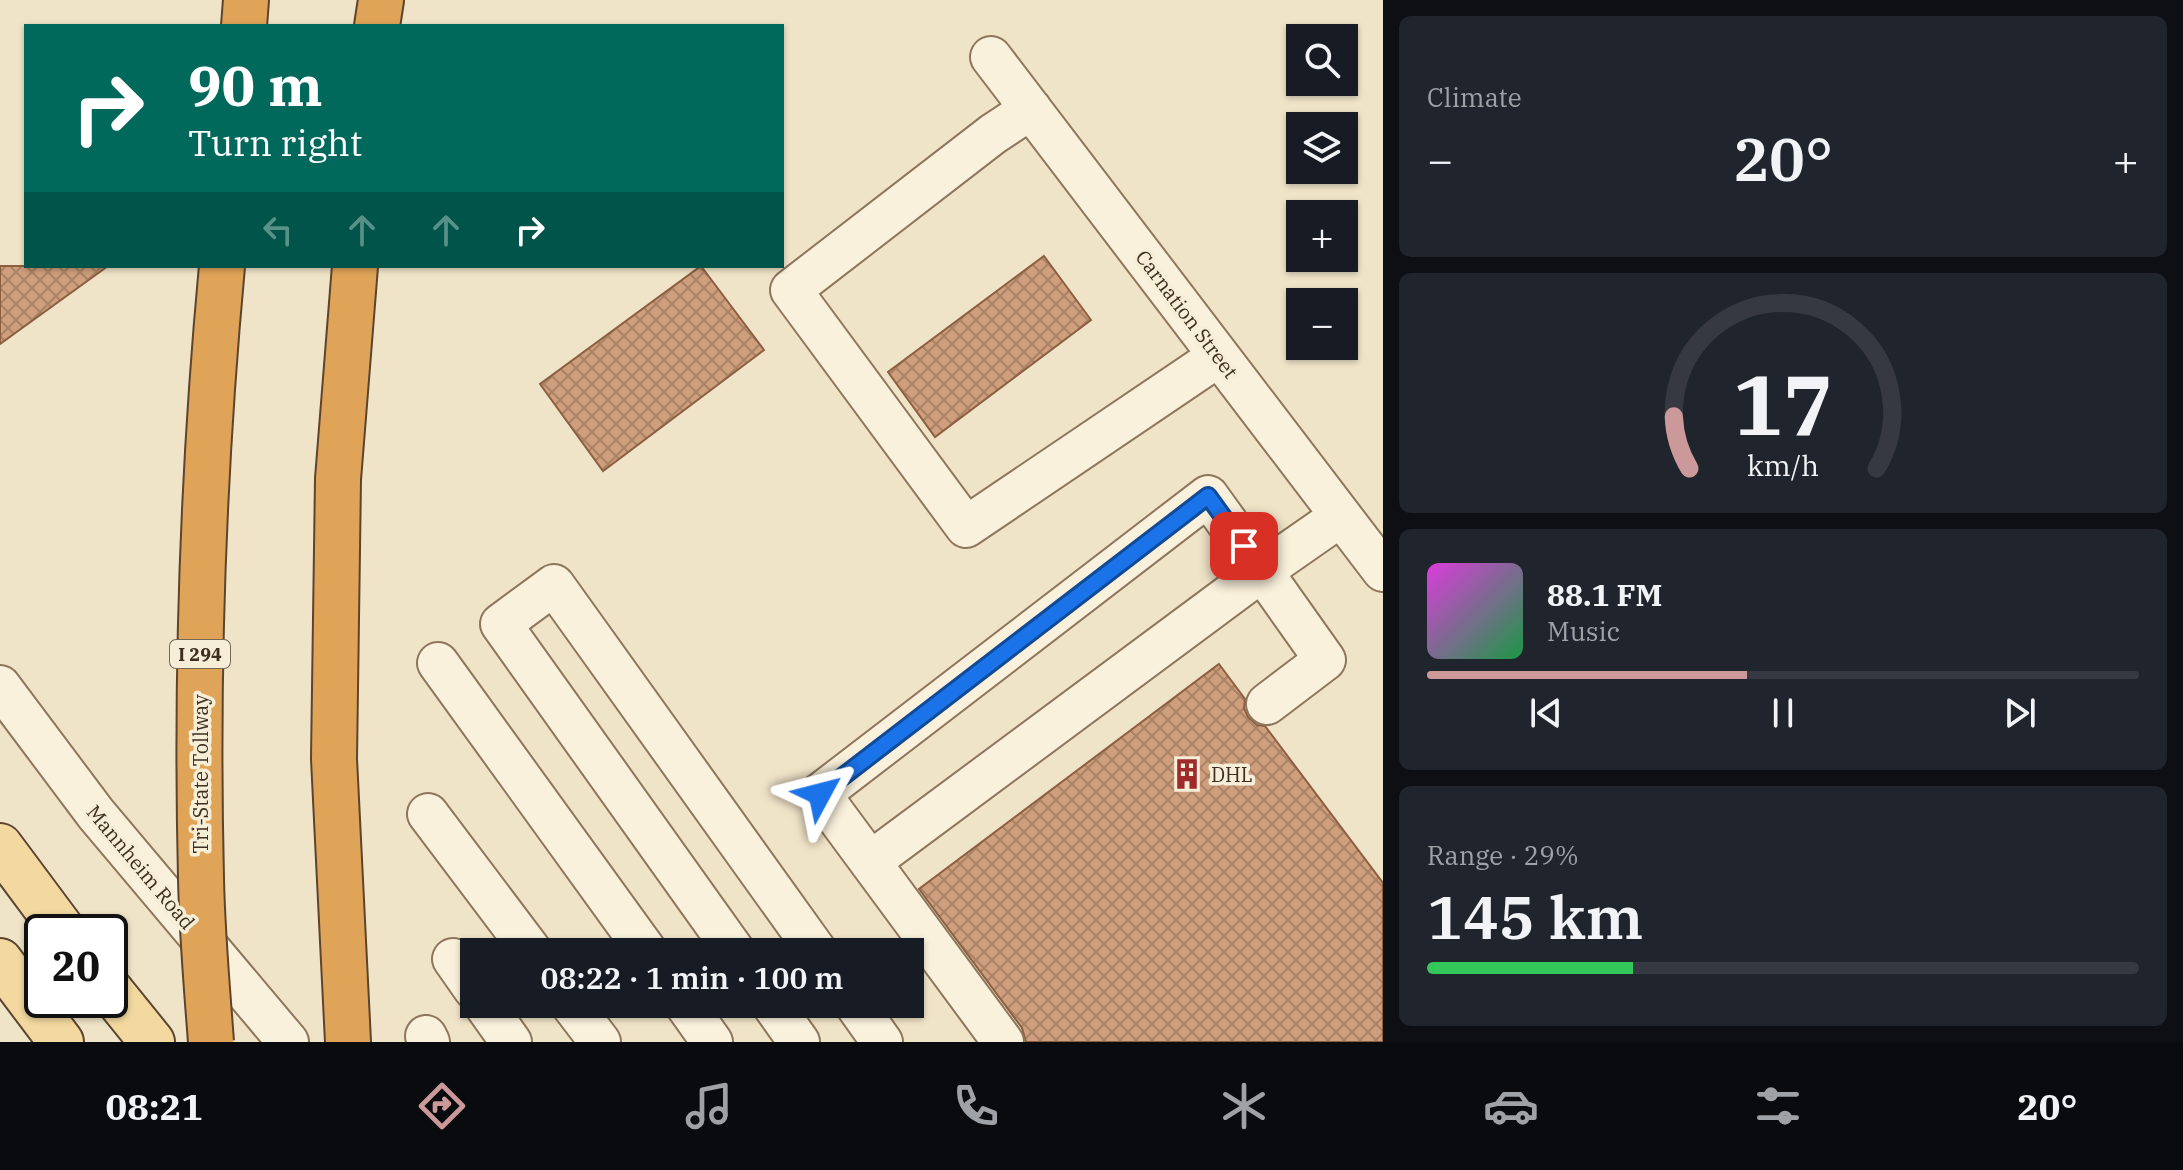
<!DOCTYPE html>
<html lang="en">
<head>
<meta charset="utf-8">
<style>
	body { margin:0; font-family:"IBM Plex Serif",serif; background:#20242c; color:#f1f3f6; height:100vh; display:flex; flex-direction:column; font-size:30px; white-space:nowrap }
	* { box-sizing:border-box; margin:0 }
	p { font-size:26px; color:#9ea1a6 }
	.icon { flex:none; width:44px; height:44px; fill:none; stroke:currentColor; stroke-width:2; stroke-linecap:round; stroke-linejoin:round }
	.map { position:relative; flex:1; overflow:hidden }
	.side { display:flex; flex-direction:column; gap:16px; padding:16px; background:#0d0f14; width:800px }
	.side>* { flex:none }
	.top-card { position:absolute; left:24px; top:24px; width:760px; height:244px; border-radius:0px; box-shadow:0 2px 6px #0004; background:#00695c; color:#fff; overflow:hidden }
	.fabs { position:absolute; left:1286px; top:24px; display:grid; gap:16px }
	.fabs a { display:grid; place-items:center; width:72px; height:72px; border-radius:0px; background:#171b24; box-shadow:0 2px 6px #0004; font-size:40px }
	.speed { position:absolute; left:24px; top:914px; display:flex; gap:16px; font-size:40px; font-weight:700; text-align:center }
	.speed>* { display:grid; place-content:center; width:104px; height:104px; border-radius:50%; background:#171b24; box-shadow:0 2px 6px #0004; line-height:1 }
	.speed .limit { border:4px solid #111; border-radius:12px; background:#fff; color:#111 }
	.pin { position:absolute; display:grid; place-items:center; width:68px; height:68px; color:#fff; margin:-34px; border-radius:16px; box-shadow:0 4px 12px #0006 }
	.me { position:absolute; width:88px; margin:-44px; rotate:52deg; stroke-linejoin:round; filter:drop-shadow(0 0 6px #0008) }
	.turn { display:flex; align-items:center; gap:28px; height:168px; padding:0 32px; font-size:36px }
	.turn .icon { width:104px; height:104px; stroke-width:2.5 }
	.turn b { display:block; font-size:56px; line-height:68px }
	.lanes { display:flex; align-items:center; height:76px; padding:0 32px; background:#0003; justify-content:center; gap:40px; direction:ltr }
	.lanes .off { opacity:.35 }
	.big { font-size:60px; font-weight:600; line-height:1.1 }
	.side .card { flex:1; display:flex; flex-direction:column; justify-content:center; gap:12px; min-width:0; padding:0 28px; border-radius:12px; background:#20242c }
	.side .dial { align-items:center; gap:0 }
	.dial svg { height:208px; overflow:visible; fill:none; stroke:#363941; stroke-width:7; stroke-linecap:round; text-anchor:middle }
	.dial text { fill:#f1f3f6; stroke:none }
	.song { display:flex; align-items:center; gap:24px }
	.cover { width:96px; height:96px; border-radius:12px; background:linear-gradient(135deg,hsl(300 70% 55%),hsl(140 70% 35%)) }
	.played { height:8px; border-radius:4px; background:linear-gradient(90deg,#cc999b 45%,#363941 45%) }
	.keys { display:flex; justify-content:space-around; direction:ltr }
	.heat { display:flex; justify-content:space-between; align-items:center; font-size:44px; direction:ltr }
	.charge { height:12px; border-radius:6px; background:linear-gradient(90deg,#34c759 29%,#363941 0) }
	.trip { position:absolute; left:460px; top:938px; width:464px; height:80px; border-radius:0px; background:#171b24; box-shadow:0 2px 6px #0004; font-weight:600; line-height:80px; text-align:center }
	.dock { display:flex; height:128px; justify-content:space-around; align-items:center; background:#090b0e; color:#9ea1a6 }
	.dock .icon { width:56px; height:56px }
	.dock .selected { color:#cc999b }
	.dock b { font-size:36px; color:#f1f3f6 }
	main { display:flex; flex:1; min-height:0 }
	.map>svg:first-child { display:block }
	.building { fill:url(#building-cross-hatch); stroke:#8d5f41; stroke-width:2 }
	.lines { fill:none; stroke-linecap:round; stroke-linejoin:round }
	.minor-casing { stroke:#8d765c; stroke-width:44 }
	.major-casing { stroke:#5b4430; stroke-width:48 }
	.highway-casing { stroke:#5b4430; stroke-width:48 }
	.minor { stroke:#faf1dc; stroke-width:40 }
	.major { stroke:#f3d9a0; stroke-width:44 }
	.highway { stroke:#e0a458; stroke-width:44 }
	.highway-bridge-casing { stroke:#5b4430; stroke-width:48; stroke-linecap:butt }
	.highway-bridge { stroke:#e0a458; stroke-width:44 }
	.route-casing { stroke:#114b97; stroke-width:20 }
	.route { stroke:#1a73e8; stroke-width:14 }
	.labels { text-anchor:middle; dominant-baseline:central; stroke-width:7; stroke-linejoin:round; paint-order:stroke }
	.shield { fill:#f7eed8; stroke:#756857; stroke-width:2 }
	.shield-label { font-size:18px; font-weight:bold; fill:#3d2e20 }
	.street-label { font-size:20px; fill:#3d2e20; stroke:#f7eed8 }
	.poi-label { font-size:20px; fill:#3d2e20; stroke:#f7eed8; text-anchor:start }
</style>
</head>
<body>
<main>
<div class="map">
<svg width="1383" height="1042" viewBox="0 0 1383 1042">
	<defs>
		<pattern id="building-cross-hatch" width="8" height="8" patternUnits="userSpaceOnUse" patternTransform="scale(2)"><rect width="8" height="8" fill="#cf9f7d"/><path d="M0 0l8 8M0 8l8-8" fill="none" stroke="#a98266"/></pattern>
	</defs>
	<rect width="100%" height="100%" fill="#f0e4c8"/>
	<path class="building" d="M1044 256 1091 320 935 437 888 372Z
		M0 266H108L0 344Z
		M701 266 764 350 603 471 540 384Z
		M1219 664 1245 699 1244 708 1248 717 1257 725 1265 726 1383 883V1042H1026L1022 1028 919 889Z"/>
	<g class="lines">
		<defs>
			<path id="minor" d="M991 57 1383 571
				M1031 109 993 134 791 290 966 527 1219 356
				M438 663 647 952
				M0 686 96 814 288 1042
				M428 814 532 952
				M870 862 1262 571 1325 660 1267 704
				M735 952 501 624 554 585 817 952
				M453 959 474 989
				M484 1004 511 1042
				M571 1004 600 1042
				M685 1004 712 1042
				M772 1004 799 1042
				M855 1004 882 1042
				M426 1036 429 1042
				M1003 1042 820 794 1208 496 1262 571 1341 516"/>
			<path id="major" d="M0 846 64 932
				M0 961 61 1042
				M110 990 152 1042"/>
			<path id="highway" d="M244 26 246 0
				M377 26 381 0
				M348 1042 334 759 338 479 355 266"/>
		</defs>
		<use href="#minor" class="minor-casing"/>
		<use href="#major" class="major-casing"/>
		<use href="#highway" class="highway-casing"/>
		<use href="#minor" class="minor"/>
		<use href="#major" class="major"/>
		<use href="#highway" class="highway"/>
		<defs>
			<path id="highway-bridge" d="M211 1042C207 988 202 933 201 878 196 674 203 470 222 266"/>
		</defs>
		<use href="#highway-bridge" class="highway-bridge-casing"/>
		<use href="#highway-bridge" class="highway-bridge"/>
	</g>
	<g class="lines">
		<defs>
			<path id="route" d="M820 794 1208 496 1244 546"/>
		</defs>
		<use href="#route" class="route-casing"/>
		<use href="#route" class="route"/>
	</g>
	<defs>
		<symbol id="building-bare" viewBox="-9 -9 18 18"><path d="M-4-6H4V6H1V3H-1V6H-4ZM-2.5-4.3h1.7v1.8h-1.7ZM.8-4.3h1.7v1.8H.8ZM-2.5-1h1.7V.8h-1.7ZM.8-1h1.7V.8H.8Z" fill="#9e2a2b" stroke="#f7eed8" stroke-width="2.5" paint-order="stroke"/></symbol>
	</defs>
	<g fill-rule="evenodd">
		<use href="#building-bare" x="1165" y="752" width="44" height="44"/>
	</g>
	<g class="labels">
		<rect class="shield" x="170" y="640" width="60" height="28" rx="6"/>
		<g class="shield-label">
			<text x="200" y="654">I 294</text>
		</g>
		<g class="street-label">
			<text transform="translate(1187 314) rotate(53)">Carnation Street</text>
			<text transform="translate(200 774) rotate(-90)">Tri-State Tollway</text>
			<text transform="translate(141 867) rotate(50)">Mannheim Road</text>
		</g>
		<g class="poi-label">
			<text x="1211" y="774">DHL</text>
		</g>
	</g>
</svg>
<div class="fabs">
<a><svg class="icon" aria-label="search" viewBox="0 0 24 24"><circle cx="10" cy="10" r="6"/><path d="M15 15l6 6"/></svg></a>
<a><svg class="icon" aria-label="layers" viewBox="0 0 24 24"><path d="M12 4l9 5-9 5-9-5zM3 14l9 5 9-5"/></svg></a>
<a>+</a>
<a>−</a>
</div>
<div class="speed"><div class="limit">20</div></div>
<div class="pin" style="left:1244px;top:546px;background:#d93025"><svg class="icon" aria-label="arrive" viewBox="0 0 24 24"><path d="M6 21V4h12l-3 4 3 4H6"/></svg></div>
<svg class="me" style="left:820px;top:794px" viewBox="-20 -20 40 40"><path d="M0-17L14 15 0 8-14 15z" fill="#1a73e8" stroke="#fff" stroke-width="4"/></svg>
<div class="trip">08:22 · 1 min · 100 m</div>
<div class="top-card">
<div class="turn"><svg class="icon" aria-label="right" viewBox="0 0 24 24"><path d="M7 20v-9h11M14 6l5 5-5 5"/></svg><div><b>90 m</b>Turn right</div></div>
<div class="lanes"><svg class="icon off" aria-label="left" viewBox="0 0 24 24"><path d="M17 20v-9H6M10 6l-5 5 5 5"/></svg><svg class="icon off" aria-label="ahead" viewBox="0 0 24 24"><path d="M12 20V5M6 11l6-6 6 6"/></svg><svg class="icon off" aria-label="ahead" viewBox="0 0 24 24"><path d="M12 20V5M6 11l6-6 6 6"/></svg><svg class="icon" aria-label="right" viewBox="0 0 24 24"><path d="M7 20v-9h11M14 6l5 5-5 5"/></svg></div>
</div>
</div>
<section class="side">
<div class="card"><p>Climate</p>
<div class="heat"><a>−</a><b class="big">20°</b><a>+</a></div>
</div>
<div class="card dial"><svg viewBox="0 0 100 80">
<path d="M14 69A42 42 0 1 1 86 69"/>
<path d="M14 69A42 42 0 0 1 8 49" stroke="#cc999b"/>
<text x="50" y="56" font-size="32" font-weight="700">17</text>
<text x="50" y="72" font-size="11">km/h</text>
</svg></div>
<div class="card">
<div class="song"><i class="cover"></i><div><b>88.1 FM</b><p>Music</p></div></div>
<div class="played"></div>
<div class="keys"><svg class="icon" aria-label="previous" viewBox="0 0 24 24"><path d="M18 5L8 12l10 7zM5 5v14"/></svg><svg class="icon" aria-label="pause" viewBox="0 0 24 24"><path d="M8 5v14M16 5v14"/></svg><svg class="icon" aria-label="next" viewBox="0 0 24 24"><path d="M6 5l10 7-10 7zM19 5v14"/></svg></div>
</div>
<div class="card"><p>Range · 29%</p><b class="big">145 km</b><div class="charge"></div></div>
</section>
</main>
<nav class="dock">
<b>08:21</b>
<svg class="icon selected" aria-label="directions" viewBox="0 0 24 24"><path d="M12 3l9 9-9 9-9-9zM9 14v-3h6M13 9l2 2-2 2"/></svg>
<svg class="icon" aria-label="music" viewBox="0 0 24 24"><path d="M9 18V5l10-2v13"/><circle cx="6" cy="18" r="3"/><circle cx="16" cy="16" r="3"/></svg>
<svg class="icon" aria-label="phone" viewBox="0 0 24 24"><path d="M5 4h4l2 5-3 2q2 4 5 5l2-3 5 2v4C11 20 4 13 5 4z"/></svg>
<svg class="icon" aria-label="climate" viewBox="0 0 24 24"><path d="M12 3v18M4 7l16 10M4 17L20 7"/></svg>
<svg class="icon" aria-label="car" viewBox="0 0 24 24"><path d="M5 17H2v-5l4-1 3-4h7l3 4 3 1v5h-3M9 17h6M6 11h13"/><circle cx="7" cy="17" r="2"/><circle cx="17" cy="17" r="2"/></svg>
<svg class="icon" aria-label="filters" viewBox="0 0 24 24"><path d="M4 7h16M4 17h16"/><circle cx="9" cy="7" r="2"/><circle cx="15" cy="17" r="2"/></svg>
<b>20°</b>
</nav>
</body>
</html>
